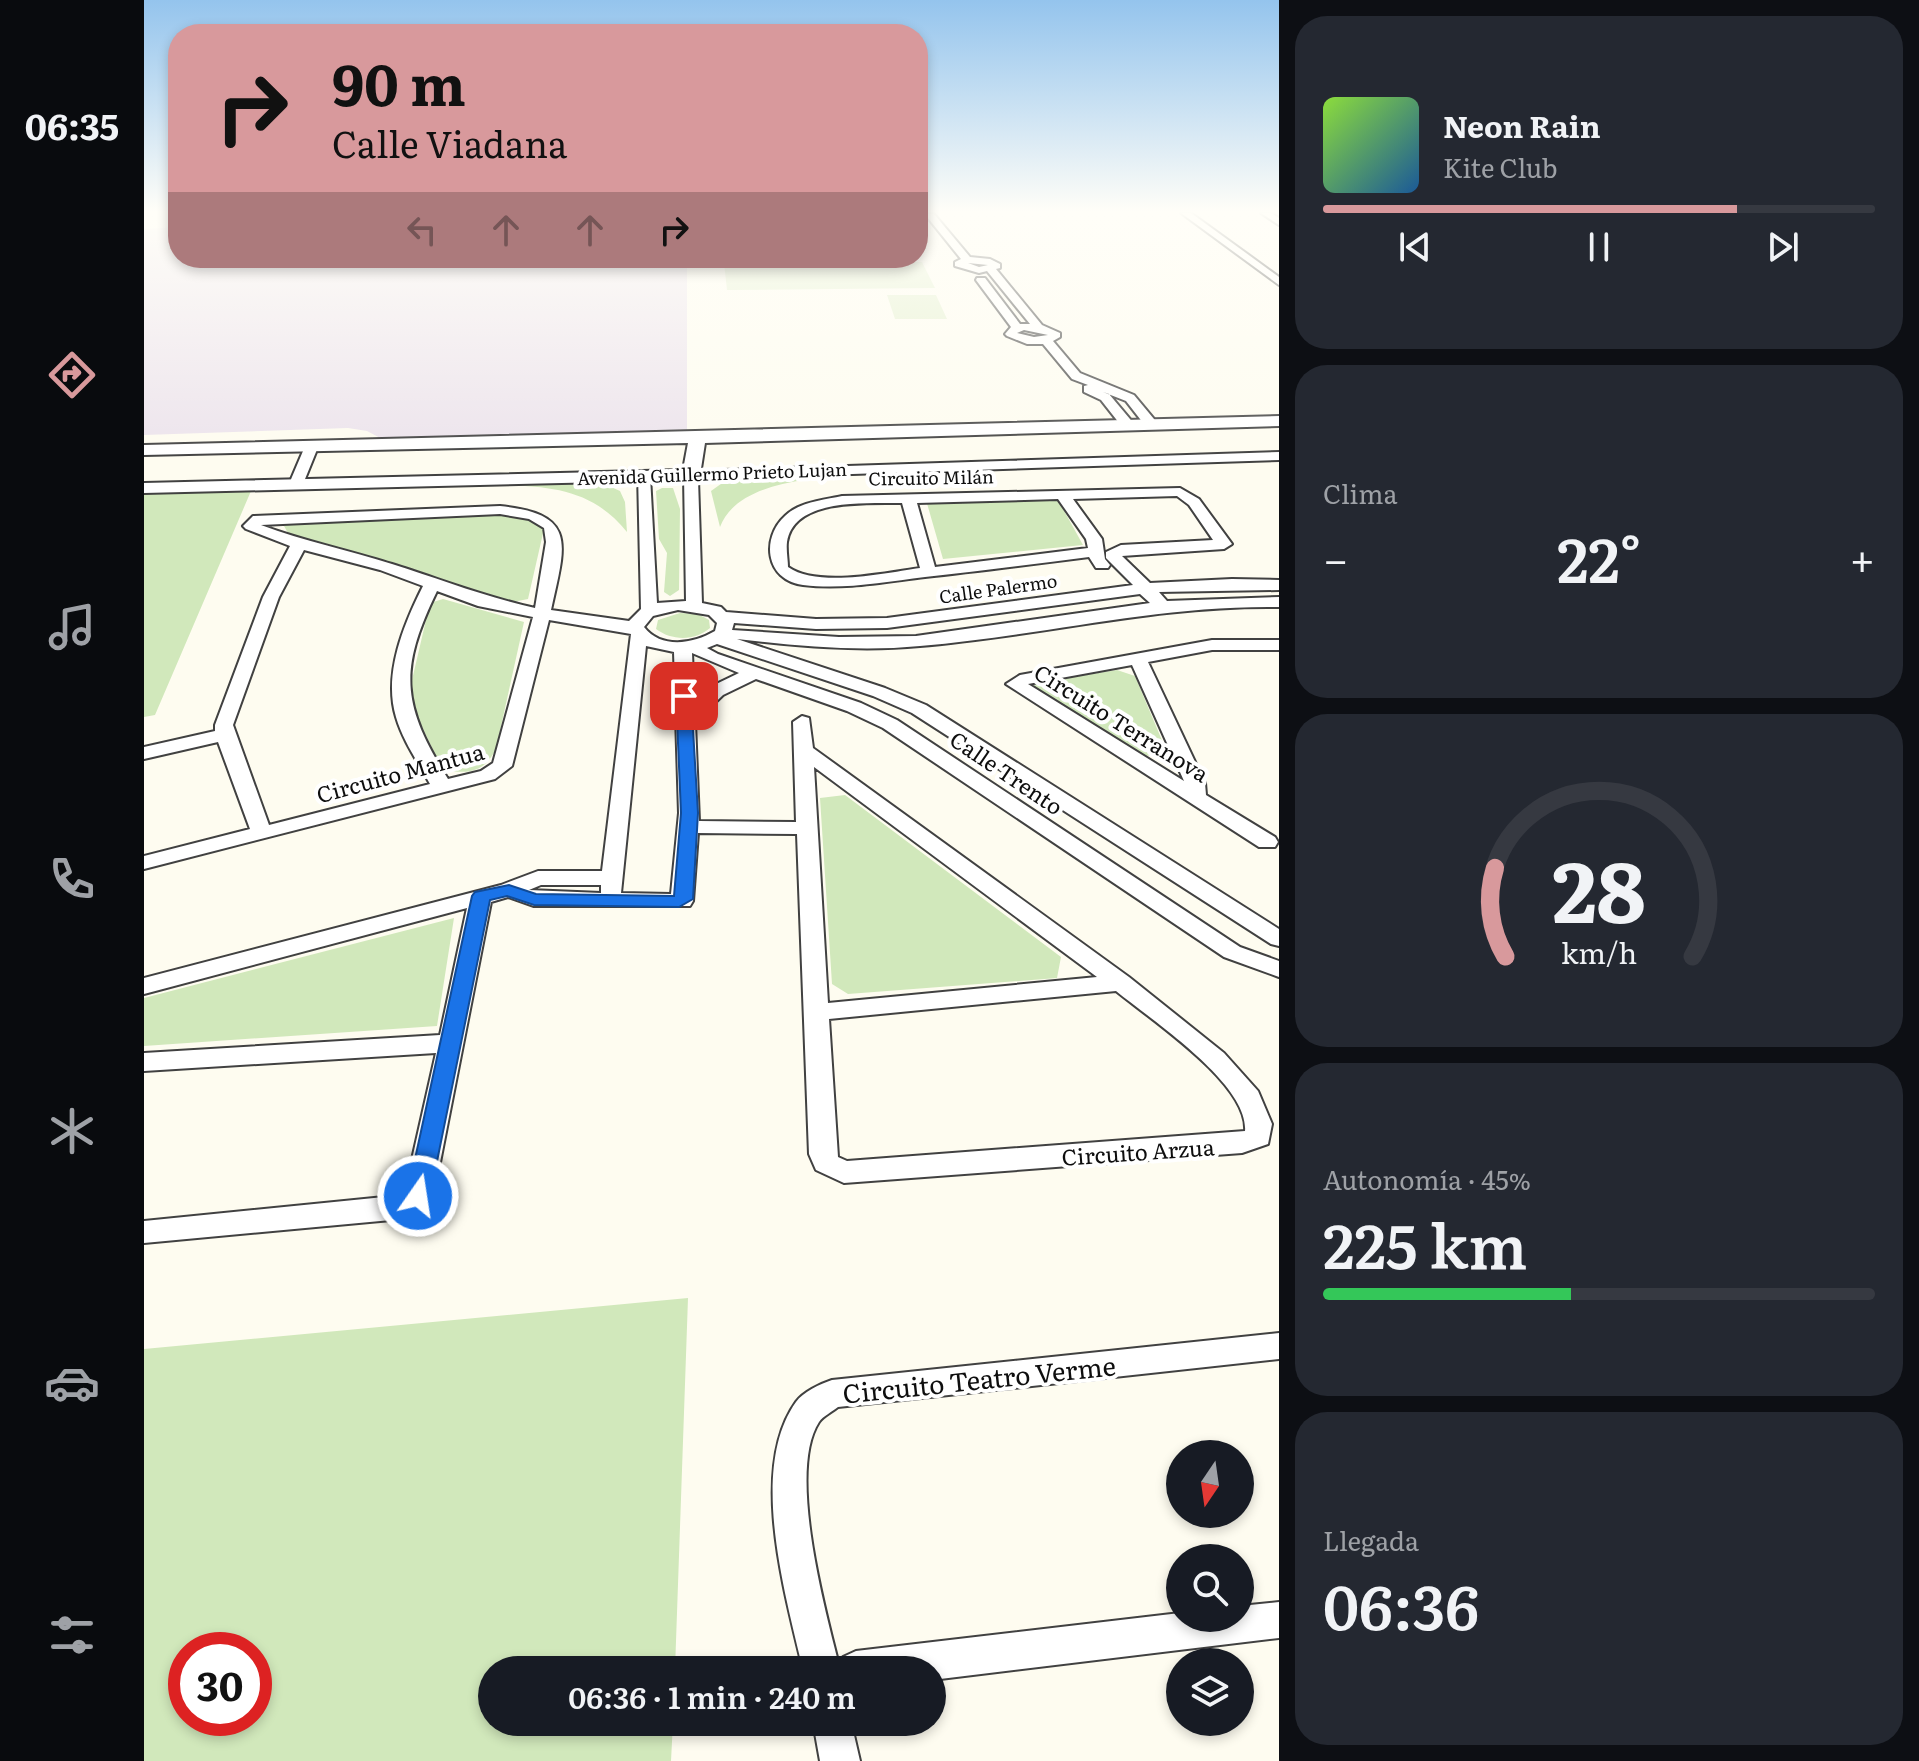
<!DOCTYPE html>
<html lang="es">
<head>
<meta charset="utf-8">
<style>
	body { margin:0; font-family:Literata,serif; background:#242831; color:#f1f3f6; height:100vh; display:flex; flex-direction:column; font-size:30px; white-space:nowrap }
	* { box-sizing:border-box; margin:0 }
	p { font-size:26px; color:#9ea1a6 }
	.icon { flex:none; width:44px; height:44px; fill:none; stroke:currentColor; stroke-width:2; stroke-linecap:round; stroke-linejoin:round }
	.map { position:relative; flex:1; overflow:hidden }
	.details { display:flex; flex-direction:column; gap:16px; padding:16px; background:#0d0f14; width:640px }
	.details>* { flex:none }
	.guide { position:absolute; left:24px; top:24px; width:760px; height:244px; border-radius:32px; box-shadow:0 4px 12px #0003; background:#d8999c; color:#111; overflow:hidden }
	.needle { width:52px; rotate:193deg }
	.controls { position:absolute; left:1022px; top:1440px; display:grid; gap:16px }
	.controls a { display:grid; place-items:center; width:88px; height:88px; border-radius:50%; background:#171b24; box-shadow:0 4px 12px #0003; font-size:40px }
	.speed { position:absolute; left:24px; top:1632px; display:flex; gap:16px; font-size:40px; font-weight:700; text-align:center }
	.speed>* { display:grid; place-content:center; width:104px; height:104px; border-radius:50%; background:#171b24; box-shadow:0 4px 12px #0003; line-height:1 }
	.speed .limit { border:12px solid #d22; background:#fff; color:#111 }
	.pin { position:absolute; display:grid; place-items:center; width:68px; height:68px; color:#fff; margin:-34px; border-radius:16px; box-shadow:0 4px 12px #0006 }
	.me { position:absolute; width:88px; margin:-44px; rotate:13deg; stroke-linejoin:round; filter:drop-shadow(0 0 6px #0008) }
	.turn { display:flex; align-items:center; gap:28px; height:168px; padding:0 32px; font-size:36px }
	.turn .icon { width:104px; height:104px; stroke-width:2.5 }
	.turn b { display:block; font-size:56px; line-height:68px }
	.lanes { display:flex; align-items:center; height:76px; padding:0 32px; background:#0003; justify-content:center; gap:40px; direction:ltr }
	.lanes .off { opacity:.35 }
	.big { font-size:60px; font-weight:600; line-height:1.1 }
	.details .tile { flex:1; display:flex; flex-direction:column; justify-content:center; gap:12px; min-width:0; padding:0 28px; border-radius:32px; background:#242831 }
	.details .dial { align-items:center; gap:0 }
	.dial svg { height:208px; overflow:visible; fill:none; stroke:#363941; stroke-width:7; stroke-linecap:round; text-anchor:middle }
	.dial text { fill:#f1f3f6; stroke:none }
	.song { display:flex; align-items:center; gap:24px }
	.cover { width:96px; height:96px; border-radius:12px; background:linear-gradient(135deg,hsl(90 70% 55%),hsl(210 70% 35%)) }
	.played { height:8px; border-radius:4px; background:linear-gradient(90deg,#d8999c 75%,#363941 75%) }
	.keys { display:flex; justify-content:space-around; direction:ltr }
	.heat { display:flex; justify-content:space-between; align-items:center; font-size:44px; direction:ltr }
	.charge { height:12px; border-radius:6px; background:linear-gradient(90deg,#34c759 45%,#363941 0) }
	.trip { position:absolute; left:334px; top:1656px; width:468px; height:80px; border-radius:40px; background:#171b24; box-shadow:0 4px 12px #0003; font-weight:600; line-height:80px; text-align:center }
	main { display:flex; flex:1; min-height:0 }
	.menu { display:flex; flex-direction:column; width:144px; justify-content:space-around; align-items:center; background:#090b0e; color:#9ea1a6 }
	.menu .icon { width:56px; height:56px }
	.menu .active { color:#d8999c }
	.menu b { font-size:36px; color:#f1f3f6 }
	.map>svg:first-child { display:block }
	.industrial { fill:#ece3ec }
	.green { fill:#d1e8bb; fill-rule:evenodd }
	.pitch { fill:#e2efcc }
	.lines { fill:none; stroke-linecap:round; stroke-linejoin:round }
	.minor-casing { stroke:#414141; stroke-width:4 }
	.tertiary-casing { stroke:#414141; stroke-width:4 }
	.minor { fill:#fff; fill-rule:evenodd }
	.tertiary { fill:#fff; fill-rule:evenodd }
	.route { fill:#1a73e8; stroke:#114b97; stroke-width:2 }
	.labels { text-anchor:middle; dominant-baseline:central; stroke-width:8; stroke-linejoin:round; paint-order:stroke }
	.far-street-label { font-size:18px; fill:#0e0e0e; stroke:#fff }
	.street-label { font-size:22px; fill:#0e0e0e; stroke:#fff }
	.near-street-label { font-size:26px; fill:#0e0e0e; stroke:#fff }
</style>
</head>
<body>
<main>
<nav class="menu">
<b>06:35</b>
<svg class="icon active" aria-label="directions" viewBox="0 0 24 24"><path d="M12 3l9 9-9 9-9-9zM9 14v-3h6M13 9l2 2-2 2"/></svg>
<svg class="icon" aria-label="music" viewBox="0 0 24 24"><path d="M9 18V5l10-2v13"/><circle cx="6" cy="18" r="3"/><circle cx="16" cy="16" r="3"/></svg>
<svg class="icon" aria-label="phone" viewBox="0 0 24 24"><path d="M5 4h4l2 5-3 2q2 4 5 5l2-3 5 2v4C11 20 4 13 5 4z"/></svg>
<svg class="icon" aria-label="climate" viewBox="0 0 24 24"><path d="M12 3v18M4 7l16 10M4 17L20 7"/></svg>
<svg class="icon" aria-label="car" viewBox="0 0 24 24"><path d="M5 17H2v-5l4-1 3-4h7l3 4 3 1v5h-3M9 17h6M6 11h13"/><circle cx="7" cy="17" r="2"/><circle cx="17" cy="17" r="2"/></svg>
<svg class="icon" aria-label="filters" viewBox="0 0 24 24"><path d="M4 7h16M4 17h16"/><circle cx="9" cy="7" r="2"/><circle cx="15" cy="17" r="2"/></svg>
</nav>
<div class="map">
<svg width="1135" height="1761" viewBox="0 0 1135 1761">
	<rect width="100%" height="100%" fill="#fefcf0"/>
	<path class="industrial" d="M34 227V258H543V430L240 440 223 431 204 428 0 435V229Z"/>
	<path class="green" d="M699 474C660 480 592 484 576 527L567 491 581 481 601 478Z
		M424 480 458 483 476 491 481 502 483 532C447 487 401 486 347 485Z
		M518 488H529L536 509 535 590 526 596 520 592 523 553 515 539 512 491Z
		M107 491 11 715 0 717V494Z
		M913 498 939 545 799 559 782 500Z
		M354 515 384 520 400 529 384 599 369 602 144 533 140 526 159 520Z
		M299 599 380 622 352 749C340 773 323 775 298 769L264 697 286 603Z
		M536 613 554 614 565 620 566 628C551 641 528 641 512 629L514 620Z
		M973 670 991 676 1022 750 1013 755 999 756 888 691 891 683Z
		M701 795 917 957 913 978 704 994 688 984 676 798Z
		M310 918 293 1026 0 1046V998Z
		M544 1298 531 1670H348V1722H529L527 1761H0V1349ZM110 1650V1718H42V1650Z"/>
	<path class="pitch" d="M778 262 791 288 583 290 580 263Z
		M743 295H792L803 319H751Z"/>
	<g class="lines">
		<defs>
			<path id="minor" d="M776 213 790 214 826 257 846 259 856 264V268L852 269 898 325 916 333V337L909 341 936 373 990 395 1015 425 1013 428H1003L982 401 959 392 965 394 991 425 979 428 957 400 940 392V386L944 385 928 379 899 344H883L863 336 861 334 867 327 832 280 833 278H841L876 324H886L843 271 835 273 811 266V262L817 259 784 218ZM824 263 844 265 835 267ZM880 330 904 335 890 337 873 333Z
				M1037 213H1047L1135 277V285Z
				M1117 213H1127L1135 218V225Z
				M162 444 174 447 159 484 152 488 147 487 145 484Z
				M1135 452V460L554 479 558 603 577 607 582 612 672 619 743 618 989 585 962 558V552L977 545 1069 540 1045 505 1033 496 929 499 958 539 961 559 966 565 964 568H952L945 557C890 564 835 571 781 577 740 582 699 590 659 585 621 580 617 538 641 516 655 502 680 500 698 496L1036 488 1055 499 1088 544 1080 549 978 556 1006 583 1088 579 1135 580V590L1015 592 1023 601 1135 597V607C1012 605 898 636 776 646 715 652 654 646 593 639L741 688 782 705 1135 929V946L1127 944 768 713 729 696 573 644 563 648 574 654 717 703 753 720 1096 947 1135 961V977L1080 957 739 728 703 711 612 679 579 695 551 722 555 821 652 822 649 722 658 716 665 718 669 748 985 977 1080 1053 1114 1091 1128 1124 1124 1144 1098 1153 700 1183 672 1170 665 1154 653 834 554 833 549 901 546 906H390L364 897 347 902 291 1188 281 1210 258 1219 0 1243V1221L260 1195 292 1053 0 1071V1053L296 1035 323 908 0 994V978L357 885 394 871H458L487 634 405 620 368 766 351 779 0 869V856L106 829 74 742 0 759V747L71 731V725L119 597 146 546 102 529 99 526 109 516 356 506C435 514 421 545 407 610L485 621 497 609 494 473 506 476 513 603 542 601 540 475 547 471ZM914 499 942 539 944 548 791 567 773 503ZM758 503 776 568C741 573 674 588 644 567 644 560 642 550 643 542 650 497 725 504 758 503ZM356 514 385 519 400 528 402 542 391 608C341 597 296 579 248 564 204 550 160 541 117 525ZM160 550 236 570 279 586C260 624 239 674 252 717 259 741 274 762 286 784L125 825 89 725 135 597ZM293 591 334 606 389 617 349 763 337 771 304 779C258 705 254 671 293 591ZM996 594 1006 603 772 636 695 637 588 630 590 623 672 629 743 628ZM534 610 565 615 573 623 571 631C549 644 517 649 500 627L509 616ZM502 646 530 652 535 813 527 894 477 893ZM548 653 595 673 566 687 550 700ZM670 767 953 977 684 1003ZM397 885H457V893L385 890ZM972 991C1006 1019 1105 1084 1101 1131L703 1161 694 1157 685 1019Z
				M1068 640H1135V650H1068L1004 662 1061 783 1062 795 1131 837 1134 842 1131 847H1115L862 684 876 675ZM988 665 1040 781 884 684Z
				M1135 1333V1359L694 1407C688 1412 679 1416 675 1422 643 1471 681 1610 695 1665L699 1657 712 1651 1036 1613V1618H1096V1606L1135 1602V1638L788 1680V1670H659C642 1596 604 1469 652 1402 659 1392 676 1384 688 1380Z
				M669 1722H707L716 1761H676Z"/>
			<path id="tertiary" d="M1135 416V426L561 443 556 475 547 480 0 493V483L539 470 544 443 0 455V445Z"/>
		</defs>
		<use href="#minor" class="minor-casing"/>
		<use href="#tertiary" class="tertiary-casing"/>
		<use href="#minor" class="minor"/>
		<use href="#tertiary" class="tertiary"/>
	</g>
	<linearGradient id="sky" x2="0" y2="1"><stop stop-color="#94c4ed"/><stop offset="0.46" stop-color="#fffef8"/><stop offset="1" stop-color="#fffef8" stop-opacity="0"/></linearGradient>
	<rect width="1135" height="460" fill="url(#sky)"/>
	<path class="route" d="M540 692 547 696 554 813 549 899 535 907 390 905 363 896 346 900 286 1196 282 1203 274 1205 266 1203 263 1196 328 896 331 892 365 885 392 894 530 896 537 813 532 696Z"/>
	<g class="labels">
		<g class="far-street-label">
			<text transform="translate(568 473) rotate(-2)">Avenida Guillermo Prieto Lujan</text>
			<text transform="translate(787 477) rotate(-1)">Circuito Milán</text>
			<text transform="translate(854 588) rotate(-8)">Calle Palermo</text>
		</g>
		<g class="street-label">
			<text transform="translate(978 722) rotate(32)">Circuito Terranova</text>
			<text transform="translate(256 772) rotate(-15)">Circuito Mantua</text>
			<text transform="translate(863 772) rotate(34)">Calle Trento</text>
			<text transform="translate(994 1151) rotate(-4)">Circuito Arzua</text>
		</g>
		<g class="near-street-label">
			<text transform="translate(835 1378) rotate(-6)">Circuito Teatro Verme</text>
		</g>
	</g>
</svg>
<div class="controls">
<a><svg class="needle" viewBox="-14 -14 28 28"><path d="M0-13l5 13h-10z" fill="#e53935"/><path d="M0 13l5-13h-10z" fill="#9ea1a6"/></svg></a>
<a><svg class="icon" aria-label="search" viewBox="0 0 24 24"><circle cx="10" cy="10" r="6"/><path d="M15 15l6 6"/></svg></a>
<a><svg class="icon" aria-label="layers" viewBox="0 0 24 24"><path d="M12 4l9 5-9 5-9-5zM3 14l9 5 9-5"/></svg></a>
</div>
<div class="speed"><div class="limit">30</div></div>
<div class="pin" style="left:540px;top:696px;background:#d93025"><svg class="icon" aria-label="arrive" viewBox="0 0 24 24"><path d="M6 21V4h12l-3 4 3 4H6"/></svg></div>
<svg class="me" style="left:274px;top:1196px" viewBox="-20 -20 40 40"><circle r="17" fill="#1a73e8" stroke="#fff" stroke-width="3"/><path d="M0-11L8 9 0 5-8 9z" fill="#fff"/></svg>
<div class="trip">06:36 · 1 min · 240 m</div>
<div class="guide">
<div class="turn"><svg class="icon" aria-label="right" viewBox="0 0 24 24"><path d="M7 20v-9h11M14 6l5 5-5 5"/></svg><div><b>90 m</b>Calle Viadana</div></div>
<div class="lanes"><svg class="icon off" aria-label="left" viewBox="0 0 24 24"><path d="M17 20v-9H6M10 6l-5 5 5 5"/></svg><svg class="icon off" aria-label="ahead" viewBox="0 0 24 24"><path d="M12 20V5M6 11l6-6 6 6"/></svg><svg class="icon off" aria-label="ahead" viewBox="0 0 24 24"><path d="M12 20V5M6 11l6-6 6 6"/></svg><svg class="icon" aria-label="right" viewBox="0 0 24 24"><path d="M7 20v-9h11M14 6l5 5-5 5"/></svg></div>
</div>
</div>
<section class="details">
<div class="tile">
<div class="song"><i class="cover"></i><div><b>Neon Rain</b><p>Kite Club</p></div></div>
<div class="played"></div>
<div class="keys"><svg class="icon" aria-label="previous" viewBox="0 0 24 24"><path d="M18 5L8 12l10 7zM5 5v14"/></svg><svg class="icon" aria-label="pause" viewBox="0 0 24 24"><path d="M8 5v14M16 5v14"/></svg><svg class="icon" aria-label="next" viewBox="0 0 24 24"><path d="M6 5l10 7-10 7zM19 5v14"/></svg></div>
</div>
<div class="tile"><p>Clima</p>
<div class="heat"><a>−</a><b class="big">22°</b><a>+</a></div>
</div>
<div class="tile dial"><svg viewBox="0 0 100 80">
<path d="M14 69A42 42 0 1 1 86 69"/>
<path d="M14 69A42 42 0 0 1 10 35" stroke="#d8999c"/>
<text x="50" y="56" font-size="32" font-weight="700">28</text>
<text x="50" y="72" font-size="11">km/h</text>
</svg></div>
<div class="tile"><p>Autonomía · 45%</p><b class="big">225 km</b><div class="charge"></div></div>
<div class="tile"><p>Llegada</p><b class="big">06:36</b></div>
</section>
</main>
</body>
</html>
